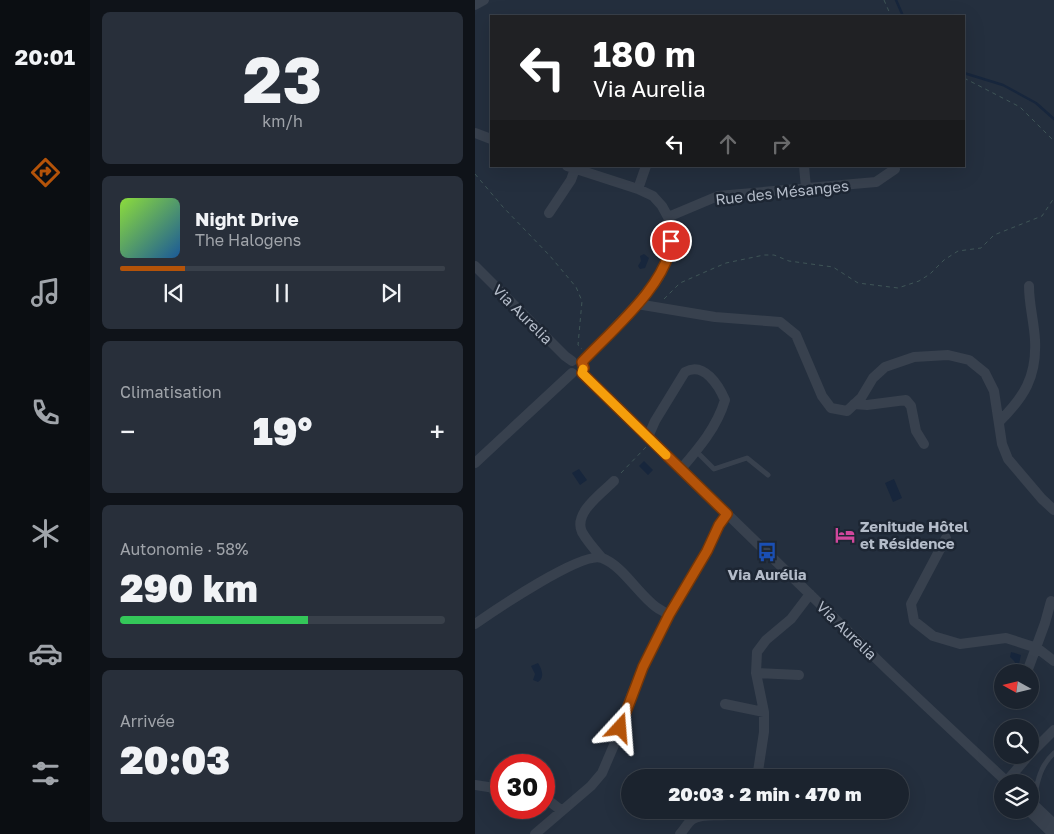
<!DOCTYPE html>
<html lang="fr">
<head>
<meta charset="utf-8">
<style>
	body { margin:0; font-family:"Golos Text",sans-serif; background:#282f3a; color:#f1f3f6; height:100vh; display:flex; flex-direction:column; font-size:19px; white-space:nowrap }
	* { box-sizing:border-box; margin:0 }
	p { font-size:16px; color:#a0a4aa }
	.icon { flex:none; width:28px; height:28px; fill:none; stroke:currentColor; stroke-width:2; stroke-linecap:round; stroke-linejoin:round }
	.map { position:relative; flex:1; overflow:hidden }
	.sheet { display:flex; flex-direction:column; gap:12px; padding:12px; background:#0f1319; width:385px }
	.sheet>* { flex:none }
	.banner { position:absolute; left:15px; top:15px; width:475px; height:152px; border-radius:0px; box-shadow:0 5px 20px #0002,0 0 0 1px #39404a; background:#202124; color:#fff; overflow:hidden }
	.needle { width:32px; rotate:278deg }
	.buttons { position:absolute; left:519px; top:664px; display:grid; gap:10px }
	.buttons a { display:grid; place-items:center; width:45px; height:45px; border-radius:50%; background:#1b232e; box-shadow:0 5px 20px #0002,0 0 0 1px #39404a; font-size:25px }
	.speed { position:absolute; left:15px; top:754px; display:flex; gap:10px; font-size:25px; font-weight:700; text-align:center }
	.speed>* { display:grid; place-content:center; width:65px; height:65px; border-radius:50%; background:#1b232e; box-shadow:0 5px 20px #0002,0 0 0 1px #39404a; line-height:1 }
	.speed .limit { border:8px solid #d22; background:#fff; color:#111 }
	.pin { position:absolute; display:grid; place-items:center; width:42px; height:42px; color:#fff; margin:-21px; border:2px solid #fff; border-radius:50%; box-shadow:0 1px 5px #0007 }
	.me { position:absolute; width:55px; margin:-28px; rotate:19deg; stroke-linejoin:round; filter:drop-shadow(0 0 4px #0008) }
	.turn { display:flex; align-items:center; gap:18px; height:105px; padding:0 20px; font-size:22px }
	.turn .icon { width:65px; height:65px; stroke-width:2.5 }
	.turn b { display:block; font-size:35px; line-height:42px }
	.lanes { display:flex; align-items:center; height:48px; padding:0 20px; background:#0003; justify-content:center; gap:25px; direction:ltr }
	.lanes .off { opacity:.35 }
	.big { font-size:38px; font-weight:800; line-height:1.1 }
	.sheet .card { flex:1; display:flex; flex-direction:column; justify-content:center; gap:8px; min-width:0; padding:0 18px; border-radius:8px; background:#282f3a }
	.sheet .dial { align-items:center; gap:0 }
	.dial b { font-size:65px; line-height:1 }
	.song { display:flex; align-items:center; gap:15px }
	.cover { width:60px; height:60px; border-radius:8px; background:linear-gradient(135deg,hsl(90 70% 55%),hsl(210 70% 35%)) }
	.played { height:5px; border-radius:2px; background:linear-gradient(90deg,#b45309 20%,#39404a 20%) }
	.keys { display:flex; justify-content:space-around; direction:ltr }
	.heat { display:flex; justify-content:space-between; align-items:center; font-size:28px; direction:ltr }
	.charge { height:8px; border-radius:4px; background:linear-gradient(90deg,#34c759 58%,#39404a 0) }
	.trip { position:absolute; left:146px; top:769px; width:288px; height:50px; border-radius:25px; background:#1b232e; box-shadow:0 5px 20px #0002,0 0 0 1px #39404a; font-weight:800; line-height:50px; text-align:center }
	main { display:flex; flex:1; min-height:0 }
	.tabs { display:flex; flex-direction:column; width:90px; justify-content:space-around; align-items:center; background:#0b0e12; color:#a0a4aa }
	.tabs .icon { width:35px; height:35px }
	.tabs .current { color:#b45309 }
	.tabs b { font-size:22px; color:#f1f3f6 }
	.map>svg:first-child { display:block }
	.water { fill:#17263c }
	.lines { fill:none; stroke-linecap:round; stroke-linejoin:round }
	.stream { stroke:#17263c; stroke-width:2.5 }
	.path { stroke:#3f5557; stroke-width:1; stroke-dasharray:4 4; stroke-linecap:butt }
	.lane { stroke:#38414e; stroke-width:5 }
	.street { stroke:#38414e; stroke-width:10 }
	.route-casing { stroke:#753606; stroke-width:12 }
	.route { stroke:#b45309; stroke-width:9 }
	.slow { stroke:#f59e0b; stroke-width:9 }
	.labels { text-anchor:middle; dominant-baseline:central; stroke-width:5; stroke-linejoin:round; paint-order:stroke }
	.street-label { font-size:15px; fill:#b4bcc9; stroke:#1d2633 }
	.poi-label { font-size:15px; font-weight:bold; fill:#b4bcc9; stroke:#1d2633; text-anchor:start }
</style>
</head>
<body>
<main>
<nav class="tabs">
<b>20:01</b>
<svg class="icon current" aria-label="directions" viewBox="0 0 24 24"><path d="M12 3l9 9-9 9-9-9zM9 14v-3h6M13 9l2 2-2 2"/></svg>
<svg class="icon" aria-label="music" viewBox="0 0 24 24"><path d="M9 18V5l10-2v13"/><circle cx="6" cy="18" r="3"/><circle cx="16" cy="16" r="3"/></svg>
<svg class="icon" aria-label="phone" viewBox="0 0 24 24"><path d="M5 4h4l2 5-3 2q2 4 5 5l2-3 5 2v4C11 20 4 13 5 4z"/></svg>
<svg class="icon" aria-label="climate" viewBox="0 0 24 24"><path d="M12 3v18M4 7l16 10M4 17L20 7"/></svg>
<svg class="icon" aria-label="car" viewBox="0 0 24 24"><path d="M5 17H2v-5l4-1 3-4h7l3 4 3 1v5h-3M9 17h6M6 11h13"/><circle cx="7" cy="17" r="2"/><circle cx="17" cy="17" r="2"/></svg>
<svg class="icon" aria-label="filters" viewBox="0 0 24 24"><path d="M4 7h16M4 17h16"/><circle cx="9" cy="7" r="2"/><circle cx="15" cy="17" r="2"/></svg>
</nav>
<section class="sheet">
<div class="card dial"><b>23</b><p>km/h</p></div>
<div class="card">
<div class="song"><i class="cover"></i><div><b>Night Drive</b><p>The Halogens</p></div></div>
<div class="played"></div>
<div class="keys"><svg class="icon" aria-label="previous" viewBox="0 0 24 24"><path d="M18 5L8 12l10 7zM5 5v14"/></svg><svg class="icon" aria-label="pause" viewBox="0 0 24 24"><path d="M8 5v14M16 5v14"/></svg><svg class="icon" aria-label="next" viewBox="0 0 24 24"><path d="M6 5l10 7-10 7zM19 5v14"/></svg></div>
</div>
<div class="card"><p>Climatisation</p>
<div class="heat"><a>−</a><b class="big">19°</b><a>+</a></div>
</div>
<div class="card"><p>Autonomie · 58%</p><b class="big">290 km</b><div class="charge"></div></div>
<div class="card"><p>Arrivée</p><b class="big">20:03</b></div>
</section>
<div class="map">
<svg width="579" height="834" viewBox="0 0 579 834">
	<rect width="100%" height="100%" fill="#242f3e"/>
	<path class="water" d="M169 254 174 258 170 268 165 269 163 266 166 261 165 256Z
		M169 461 178 470 173 475 164 466Z
		M104 469 112 480 105 485 97 473Z
		M419 479 427 498 418 502 410 483Z
		M536 652 546 655 544 664H541L539 661 535 657Z
		M63 663C67 669 70 678 63 682L58 680 60 674 56 666Z"/>
	<g class="lines">
		<path class="stream" d="M421 0 428 16
			M489 73 528 85 561 103 579 119"/>
		<path class="path" d="M409 0 416 16
			M489 78 545 107 579 141
			M0 174 28 207 75 256 101 287 107 301 103 345 107 349
			M189 299 205 283 230 272 251 263 289 255H299L314 261 358 267 383 283 423 288 444 281 455 274 469 260 483 251 506 248 519 235 567 216 579 198
			M146 473 171 447"/>
		<path class="lane" d="M221 451 239 469 272 458 293 475
			M561 789C564 775 568 763 579 753"/>
		<path class="street" d="M0 5 9 0
			M0 133 16 139
			M92 166 163 189 178 196 187 206 193 217 197 230 196 252 184 277 162 304 107 362
			M329 166 331 188
			M163 189 171 166
			M74 213 96 180 100 169
			M193 217 243 196 401 182 420 169
			M0 266 90 356 97 361
			M162 304 240 317 305 322 321 335 347 396 356 408 372 411 386 398 398 378 410 367 439 357 473 355 494 360 510 373 519 391 527 444 533 459 567 499 579 510
			M107 373 414 671 532 782
			M379 404 392 405 431 400 436 406 441 431 449 444
			M524 422C549 397 562 377 560 340 559 321 554 305 554 286
			M173 437 180 421 210 372C229 361 244 386 250 400 242 427 224 448 206 469
			M0 463 97 373
			M471 538 436 604 439 621 458 636 485 644 531 638 562 648 579 661
			M127 558C120 550 112 541 107 532 98 513 127 493 139 481
			M0 624C20 610 107 551 127 558 148 566 163 594 181 607 185 610 190 612 194 615
			M552 672 570 623 576 601
			M281 673 324 675
			M250 704 289 712
			M555 754 579 730
			M282 778 289 732V712L281 673 282 652 291 640 316 619 335 594
			M531 782 554 755
			M0 785 26 789
			M69 797 87 811
			M555 801 579 824
			M553 810 578 834
			M60 834 116 786 127 773 139 745 150 711 168 667 194 615 232 551 244 525 252 514
			M205 834C209 830 213 822 218 819 233 810 256 821 269 810"/>
	</g>
	<g class="lines">
		<defs>
			<path id="route" d="M145 728 168 667 194 615 232 551 244 525 252 514 107 373 109 368 107 362C135 332 194 283 196 241"/>
		</defs>
		<use href="#route" class="route-casing"/>
		<use href="#route" class="route"/>
		<path class="slow" d="M108 369 107 373 191 455"/>
	</g>
	<defs>
		<symbol id="hotel-bare" viewBox="-9 -9 18 18"><path d="M-6-4.5h1.5V1H6V5H4.5V3h-9V5H-6ZM-4 0a1.8 1.8 0 1 1 3.6 0ZM.5 0V-2.5h3Q6-2.5 6 0Z" fill="#d1479c" stroke="#1d2633" stroke-width="2.5" paint-order="stroke"/></symbol>
		<symbol id="bus-bare" viewBox="-9 -9 18 18"><path d="M-5-6H5V4H4V6H2V4H-2V6H-4V4H-5ZM-3.5-4V0h7V-4ZM-3.5 1.2v1.5H-2V1.2ZM2 1.2v1.5H3.5V1.2Z" fill="#1a4fb4" stroke="#1d2633" stroke-width="2.5" paint-order="stroke"/></symbol>
	</defs>
	<g fill-rule="evenodd">
		<use href="#hotel-bare" x="356" y="521" width="28" height="28"/>
		<use href="#bus-bare" x="278" y="538" width="28" height="28"/>
	</g>
	<g class="labels">
		<g class="street-label">
			<text transform="translate(307 192) rotate(-6)">Rue des Mésanges</text>
			<text transform="translate(48 314) rotate(45)">Via Aurelia</text>
			<text transform="translate(372 630) rotate(44)">Via Aurelia</text>
		</g>
		<g class="poi-label">
			<text x="385" y="526">Zenitude Hôtel<tspan x="385" dy="17">et Résidence</tspan></text>
			<text x="292" y="574" text-anchor="middle">Via Aurélia</text>
		</g>
	</g>
</svg>
<div class="buttons">
<a><svg class="needle" viewBox="-14 -14 28 28"><path d="M0-13l5 13h-10z" fill="#e53935"/><path d="M0 13l5-13h-10z" fill="#a0a4aa"/></svg></a>
<a><svg class="icon" aria-label="search" viewBox="0 0 24 24"><circle cx="10" cy="10" r="6"/><path d="M15 15l6 6"/></svg></a>
<a><svg class="icon" aria-label="layers" viewBox="0 0 24 24"><path d="M12 4l9 5-9 5-9-5zM3 14l9 5 9-5"/></svg></a>
</div>
<div class="speed"><div class="limit">30</div></div>
<div class="pin" style="left:196px;top:241px;background:#d93025"><svg class="icon" aria-label="arrive" viewBox="0 0 24 24"><path d="M6 21V4h12l-3 4 3 4H6"/></svg></div>
<svg class="me" style="left:145px;top:728px" viewBox="-20 -20 40 40"><path d="M0-17L14 15 0 8-14 15z" fill="#b45309" stroke="#fff" stroke-width="4"/></svg>
<div class="trip">20:03 · 2 min · 470 m</div>
<div class="banner">
<div class="turn"><svg class="icon" aria-label="left" viewBox="0 0 24 24"><path d="M17 20v-9H6M10 6l-5 5 5 5"/></svg><div><b>180 m</b>Via Aurelia</div></div>
<div class="lanes"><svg class="icon" aria-label="left" viewBox="0 0 24 24"><path d="M17 20v-9H6M10 6l-5 5 5 5"/></svg><svg class="icon off" aria-label="ahead" viewBox="0 0 24 24"><path d="M12 20V5M6 11l6-6 6 6"/></svg><svg class="icon off" aria-label="right" viewBox="0 0 24 24"><path d="M7 20v-9h11M14 6l5 5-5 5"/></svg></div>
</div>
</div>
</main>
</body>
</html>
